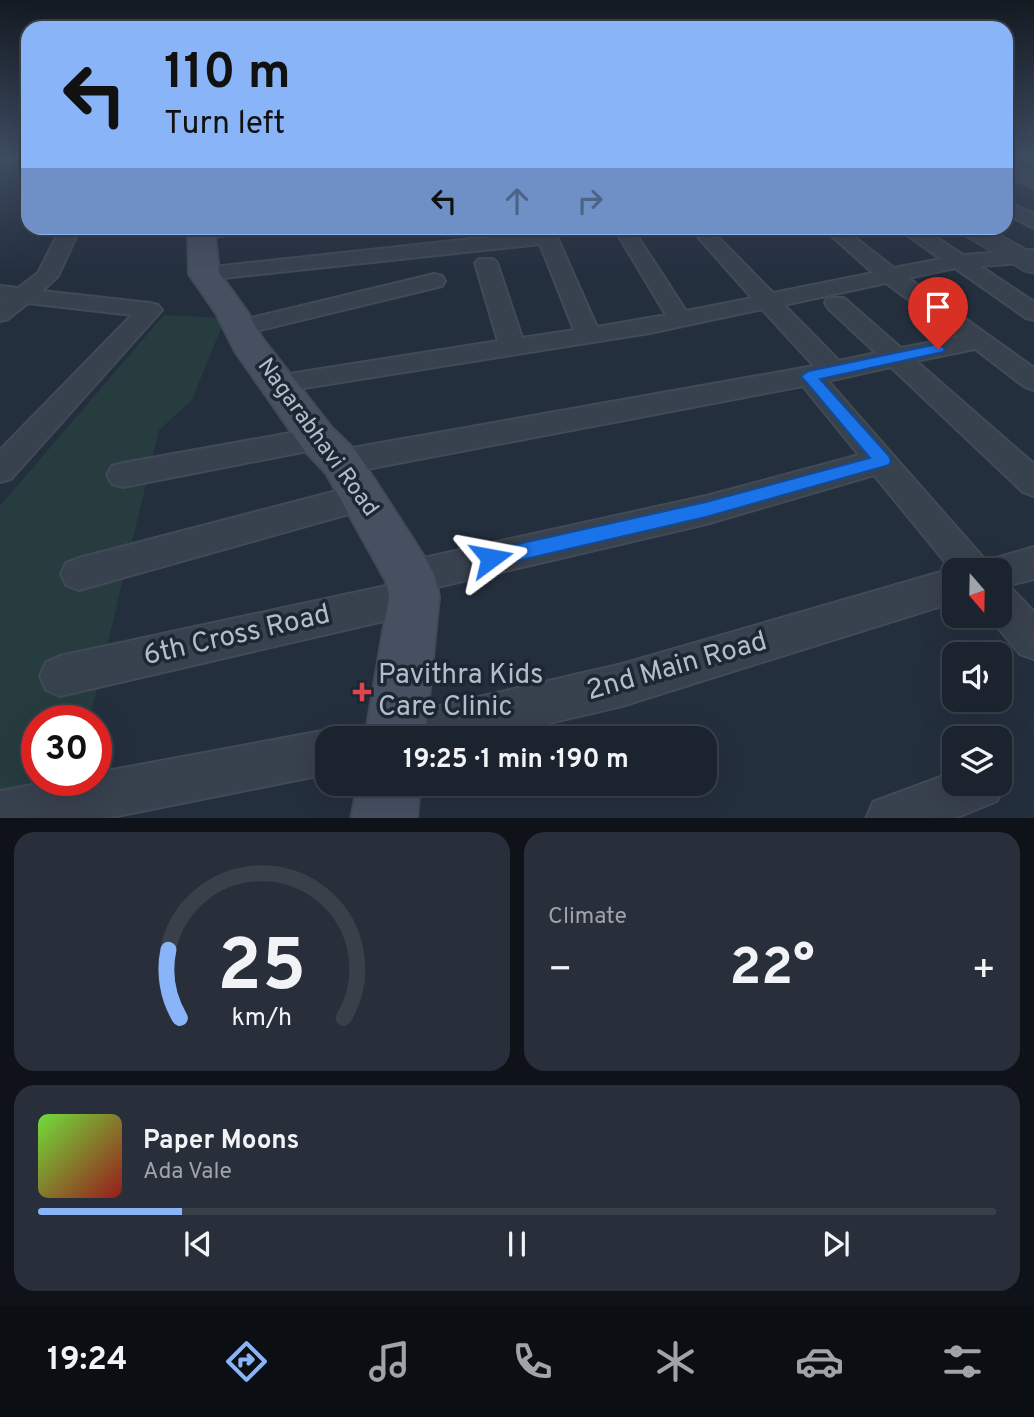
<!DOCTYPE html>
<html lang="en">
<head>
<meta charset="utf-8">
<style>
	body { margin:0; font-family:Overpass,sans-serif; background:#282f3a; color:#f1f3f6; height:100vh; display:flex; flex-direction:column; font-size:26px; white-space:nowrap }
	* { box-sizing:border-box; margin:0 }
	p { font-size:23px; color:#a0a4aa }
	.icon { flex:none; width:38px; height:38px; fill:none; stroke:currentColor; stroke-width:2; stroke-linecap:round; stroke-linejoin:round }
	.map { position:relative; height:818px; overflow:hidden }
	.sheet { display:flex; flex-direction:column; gap:14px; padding:14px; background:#0f1319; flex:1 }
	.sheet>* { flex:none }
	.guide { position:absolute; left:21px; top:21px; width:992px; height:214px; border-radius:21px; box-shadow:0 7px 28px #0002,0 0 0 2px #39404a; background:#8ab4f8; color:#111; overflow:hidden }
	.needle { width:46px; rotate:160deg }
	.fabs { position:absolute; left:942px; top:558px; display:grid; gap:14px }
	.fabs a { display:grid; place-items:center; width:70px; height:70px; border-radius:14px; background:#1b232e; box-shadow:0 7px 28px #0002,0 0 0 2px #39404a; font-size:35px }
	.speed { position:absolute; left:21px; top:705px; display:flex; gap:14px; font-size:35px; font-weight:700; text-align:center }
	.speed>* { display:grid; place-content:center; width:91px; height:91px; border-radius:50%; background:#1b232e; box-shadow:0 7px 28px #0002,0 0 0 2px #39404a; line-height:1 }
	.speed .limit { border:10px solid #d22; background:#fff; color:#111 }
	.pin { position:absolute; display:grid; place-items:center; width:60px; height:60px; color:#fff; margin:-72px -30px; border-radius:50% 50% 50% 0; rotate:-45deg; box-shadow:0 0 7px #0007 }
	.pin .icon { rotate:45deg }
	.me { position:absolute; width:77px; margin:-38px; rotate:77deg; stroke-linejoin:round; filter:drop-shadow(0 0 5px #0008) }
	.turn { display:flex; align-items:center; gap:24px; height:147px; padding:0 28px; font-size:32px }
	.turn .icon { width:91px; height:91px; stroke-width:2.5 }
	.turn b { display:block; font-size:49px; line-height:60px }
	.lanes { display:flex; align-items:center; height:66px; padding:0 28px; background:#0003; justify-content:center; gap:35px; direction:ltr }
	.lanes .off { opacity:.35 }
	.big { font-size:52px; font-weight:700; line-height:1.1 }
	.sheet .card { flex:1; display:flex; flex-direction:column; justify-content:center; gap:10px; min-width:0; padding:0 24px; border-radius:21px; background:#282f3a }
	.sheet .dial { align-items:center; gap:0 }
	.dial svg { height:182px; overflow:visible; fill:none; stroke:#39404a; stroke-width:7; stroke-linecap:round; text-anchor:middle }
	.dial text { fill:#f1f3f6; stroke:none }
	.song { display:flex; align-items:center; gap:21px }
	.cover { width:84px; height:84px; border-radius:10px; background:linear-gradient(135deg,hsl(100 70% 55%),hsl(0 70% 35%)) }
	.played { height:7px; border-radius:4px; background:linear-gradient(90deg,#8ab4f8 15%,#39404a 15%) }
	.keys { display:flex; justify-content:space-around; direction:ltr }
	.heat { display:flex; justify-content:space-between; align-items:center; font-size:38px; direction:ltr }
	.sheet .tiles { flex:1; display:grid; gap:14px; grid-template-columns:1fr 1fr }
	.card:last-child { grid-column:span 2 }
	.trip { position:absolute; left:315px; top:726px; width:402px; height:70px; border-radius:21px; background:#1b232e; box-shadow:0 7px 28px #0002,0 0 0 2px #39404a; font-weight:700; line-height:70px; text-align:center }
	.menu { display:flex; height:112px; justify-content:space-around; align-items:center; background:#0b0e12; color:#a0a4aa }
	.menu .icon { width:49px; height:49px }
	.menu .active { color:#8ab4f8 }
	.menu b { font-size:32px; color:#f1f3f6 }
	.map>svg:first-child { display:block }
	.green { fill:#263c3f }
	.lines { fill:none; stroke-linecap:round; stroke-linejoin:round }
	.minor-casing { stroke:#414a57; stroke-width:4 }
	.tertiary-casing { stroke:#414a57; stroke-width:3 }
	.secondary-casing { stroke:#414a57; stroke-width:4 }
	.minor { fill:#38414e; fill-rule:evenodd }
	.tertiary { fill:#38414e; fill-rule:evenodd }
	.secondary { fill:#465061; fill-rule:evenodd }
	.route { fill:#1a73e8; stroke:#114b97; stroke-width:2 }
	.health-dot { fill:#e0444e; stroke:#1d2633; stroke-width:2.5 }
	.labels { text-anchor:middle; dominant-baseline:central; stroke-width:7; stroke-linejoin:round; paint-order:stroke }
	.street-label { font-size:23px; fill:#b4bcc9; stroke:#1d2633 }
	.near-street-label { font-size:28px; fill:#b4bcc9; stroke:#1d2633 }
	.near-poi-label { font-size:28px; fill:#b4bcc9; stroke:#1d2633; text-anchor:start }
</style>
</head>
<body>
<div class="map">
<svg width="1034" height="819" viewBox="0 0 1034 819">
	<rect width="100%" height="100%" fill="#242f3e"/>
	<path class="green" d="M164 315 225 318 192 400 159 430 89 721H37V780L62 781 0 798V506Z"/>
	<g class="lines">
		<defs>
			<path id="minor" d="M0 157H9L6 162 0 164Z
				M1006 163 1034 176V188L1006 175Z
				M1006 201 1034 214V228L1006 214Z
				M61 228H80L58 276 42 291 150 303 158 305 162 310 11 479 0 482V450L132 315 28 303 8 319 0 321V302L3 300H0V286L18 288 38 273Z
				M193 228H242C233 238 206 238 193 235L190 231Z
				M534 228H553L597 327 666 315 614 228H632L686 311 752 298 690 228H709L773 293 873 273 823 228H843L894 268 941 259 903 232 901 228H922L963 255 1034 250V262L980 266 1034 302V320L1026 318 955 268 908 278 1034 368V390L1025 387 975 349 916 361 1034 464V496L1023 492 891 367 828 381 986 561 1034 547V579L1006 586 1012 589 1034 612V659L1020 654 988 616H999V570H954V602L622 706 485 738H375L382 723 397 716 622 664 951 569 874 475 706 524 429 589 432 597 427 609 414 614 60 696 46 690 40 676 46 662 60 656 395 584 392 577 397 565 410 561 706 496 859 455 803 386 341 474 330 470 326 462 330 454 341 450 814 366 762 309 650 333 279 392 270 389 266 383 270 377 498 341 475 263 479 259H493L497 263 522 338 574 330 540 244 204 280 196 279 193 274 196 269 204 268 535 232ZM886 283 959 337 901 348 844 298H828L825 303 828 308 876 353 839 361 784 305Z
				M434 274 442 276 445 281 442 286 239 335 230 333 227 328 230 323Z
				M318 428 328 431 333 439 328 447 123 487 112 484 107 475 112 466 123 463Z
				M363 484 374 488 379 497 374 506 363 510 79 590 66 585 61 574 66 563 79 558Z
				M327 730 344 738H327V774L102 819H0V791L58 780H96V773Z
				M954 772V784H999V774L1004 785 997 801 953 819H866L873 802Z"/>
			<path id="tertiary" d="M958 228H987L1034 254V273L1025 271 961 233Z"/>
			<path id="secondary" d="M188 228H214L219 273 248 313 262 338 332 428 356 451 427 561 435 577 439 597 425 738H365L389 597 386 581 326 473 304 450 235 351 216 313 189 274Z
				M358 784H420L417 819H351Z"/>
		</defs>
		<use href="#minor" class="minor-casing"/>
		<use href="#tertiary" class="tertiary-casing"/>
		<use href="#secondary" class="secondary-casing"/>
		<use href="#minor" class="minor"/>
		<use href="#tertiary" class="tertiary"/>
		<use href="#secondary" class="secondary"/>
	</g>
	<linearGradient id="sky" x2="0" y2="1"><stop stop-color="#141a22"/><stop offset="0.58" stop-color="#3f4d63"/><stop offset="1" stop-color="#3f4d63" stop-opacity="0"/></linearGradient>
	<rect width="1034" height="272" fill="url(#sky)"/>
	<path class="route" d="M938 344 945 349 943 352 820 379 889 456 891 461 889 465 706 517 491 567 484 565 481 558 484 552 491 550 706 502 870 458 801 376 809 371Z"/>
	<path class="health-dot" d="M358.5 681.5h7v7h7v7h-7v7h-7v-7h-7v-7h7z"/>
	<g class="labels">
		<g class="street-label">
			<text transform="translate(317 438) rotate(54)">Nagarabhavi Road</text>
		</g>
		<g class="near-street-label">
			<text transform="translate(237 636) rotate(-13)">6th Cross Road</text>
			<text transform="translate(677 667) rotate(-16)">2nd Main Road</text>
		</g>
		<g class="near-poi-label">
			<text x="378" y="676">Pavithra Kids<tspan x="378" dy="32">Care Clinic</tspan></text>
		</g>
	</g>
</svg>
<div class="fabs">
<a><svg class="needle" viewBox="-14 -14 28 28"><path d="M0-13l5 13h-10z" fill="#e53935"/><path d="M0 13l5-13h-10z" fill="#a0a4aa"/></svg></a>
<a><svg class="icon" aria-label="sound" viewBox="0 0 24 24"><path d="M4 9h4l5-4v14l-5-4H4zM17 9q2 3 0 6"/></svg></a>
<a><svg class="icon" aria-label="layers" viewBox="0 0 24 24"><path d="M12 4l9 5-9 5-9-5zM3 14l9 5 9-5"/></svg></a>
</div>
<div class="speed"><div class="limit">30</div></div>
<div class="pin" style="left:938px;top:349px;background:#d93025"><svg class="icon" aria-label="arrive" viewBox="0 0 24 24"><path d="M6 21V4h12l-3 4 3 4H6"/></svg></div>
<svg class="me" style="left:491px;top:558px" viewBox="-20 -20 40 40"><path d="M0-17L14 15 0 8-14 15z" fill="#1a73e8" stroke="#fff" stroke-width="4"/></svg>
<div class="trip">19:25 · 1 min · 190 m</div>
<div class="guide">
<div class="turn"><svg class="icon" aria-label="left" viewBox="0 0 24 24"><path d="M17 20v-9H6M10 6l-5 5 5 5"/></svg><div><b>110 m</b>Turn left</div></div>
<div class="lanes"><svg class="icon" aria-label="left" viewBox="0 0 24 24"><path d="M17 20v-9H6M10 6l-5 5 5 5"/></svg><svg class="icon off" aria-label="ahead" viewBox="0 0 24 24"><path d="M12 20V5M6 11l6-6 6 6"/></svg><svg class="icon off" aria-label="right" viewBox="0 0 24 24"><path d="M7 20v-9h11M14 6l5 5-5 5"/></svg></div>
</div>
</div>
<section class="sheet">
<div class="tiles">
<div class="card dial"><svg viewBox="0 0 100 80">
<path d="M14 69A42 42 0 1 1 86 69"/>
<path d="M14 69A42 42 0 0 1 9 39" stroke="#8ab4f8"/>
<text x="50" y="56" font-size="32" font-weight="700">25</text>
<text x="50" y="72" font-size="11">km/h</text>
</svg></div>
<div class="card"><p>Climate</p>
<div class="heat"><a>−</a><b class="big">22°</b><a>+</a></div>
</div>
<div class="card">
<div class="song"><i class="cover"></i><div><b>Paper Moons</b><p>Ada Vale</p></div></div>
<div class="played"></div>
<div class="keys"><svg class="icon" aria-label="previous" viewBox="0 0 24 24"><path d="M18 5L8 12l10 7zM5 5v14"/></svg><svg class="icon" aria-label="pause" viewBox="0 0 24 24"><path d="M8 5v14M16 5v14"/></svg><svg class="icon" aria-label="next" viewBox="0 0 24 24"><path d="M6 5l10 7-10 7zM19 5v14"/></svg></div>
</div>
</div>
</section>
<nav class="menu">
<b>19:24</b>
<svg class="icon active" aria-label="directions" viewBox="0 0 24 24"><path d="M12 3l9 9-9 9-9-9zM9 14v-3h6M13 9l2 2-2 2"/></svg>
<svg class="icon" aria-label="music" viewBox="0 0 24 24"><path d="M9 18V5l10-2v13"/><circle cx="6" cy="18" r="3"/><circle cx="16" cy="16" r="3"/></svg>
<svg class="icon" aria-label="phone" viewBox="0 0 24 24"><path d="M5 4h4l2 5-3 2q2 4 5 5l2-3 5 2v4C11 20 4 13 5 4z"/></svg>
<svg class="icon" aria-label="climate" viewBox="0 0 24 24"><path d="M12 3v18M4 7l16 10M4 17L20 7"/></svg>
<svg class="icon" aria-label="car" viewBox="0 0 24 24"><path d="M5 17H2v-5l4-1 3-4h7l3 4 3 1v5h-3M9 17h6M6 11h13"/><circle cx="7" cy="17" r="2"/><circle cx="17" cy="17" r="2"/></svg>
<svg class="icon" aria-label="filters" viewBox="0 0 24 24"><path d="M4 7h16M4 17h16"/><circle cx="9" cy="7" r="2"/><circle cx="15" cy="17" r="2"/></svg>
</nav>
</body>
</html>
